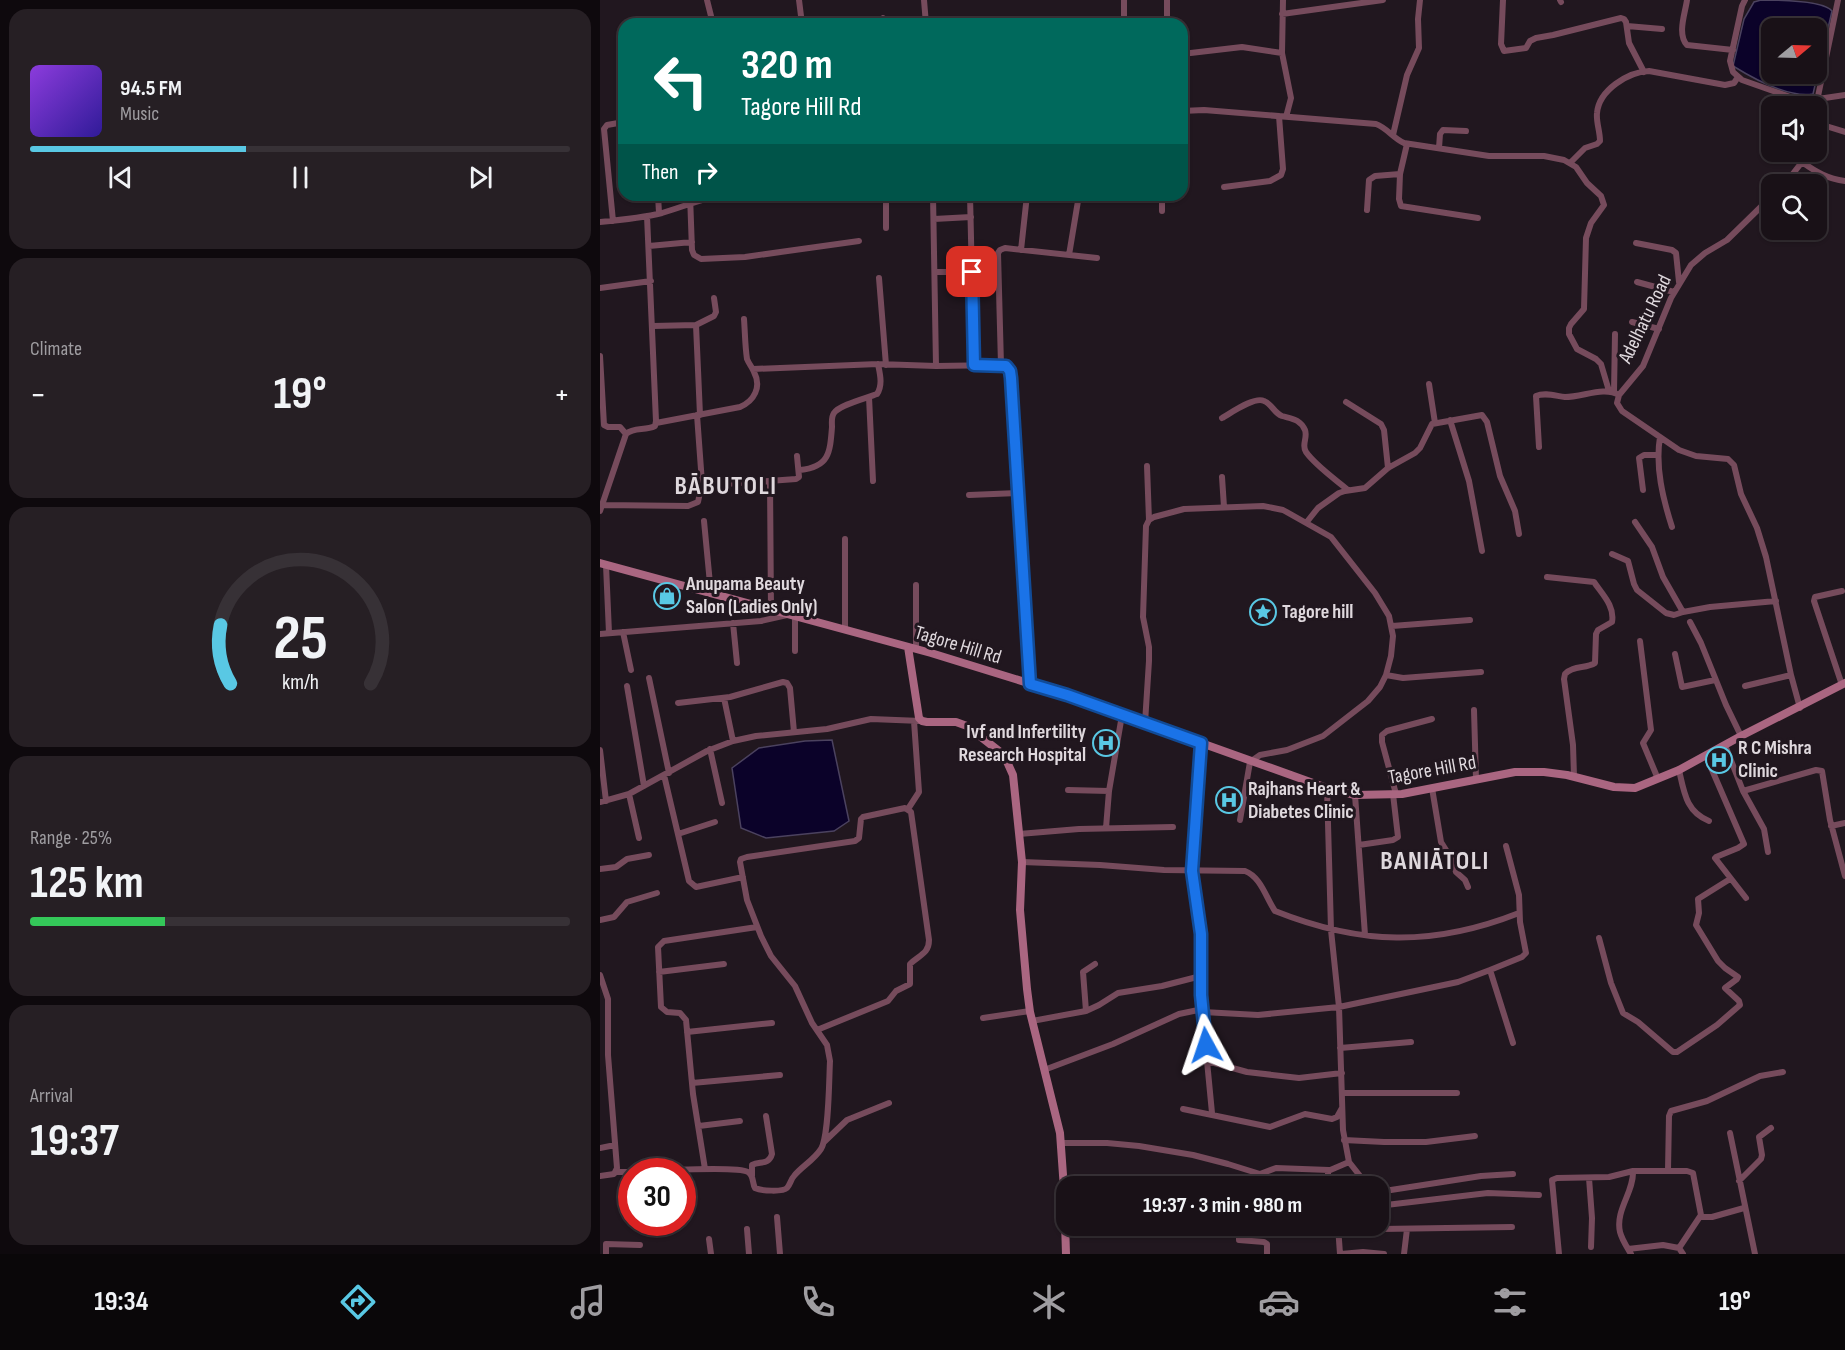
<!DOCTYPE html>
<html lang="en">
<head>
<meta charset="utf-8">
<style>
	body { margin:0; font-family:"Sofia Sans Condensed",sans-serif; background:#261f24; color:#f1f3f6; height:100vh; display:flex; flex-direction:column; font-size:22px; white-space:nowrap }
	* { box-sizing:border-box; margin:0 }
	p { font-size:20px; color:#9f9da1 }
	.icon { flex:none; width:33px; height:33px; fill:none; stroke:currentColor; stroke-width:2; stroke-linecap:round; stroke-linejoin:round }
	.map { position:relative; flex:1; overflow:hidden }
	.panel { display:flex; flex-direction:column; gap:9px; padding:9px; background:#0e090d; width:600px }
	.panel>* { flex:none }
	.banner { position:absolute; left:18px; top:18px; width:570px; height:183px; border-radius:18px; box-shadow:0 2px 4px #0004,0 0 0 2px #373136; background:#00695c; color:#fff; overflow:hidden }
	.needle { width:39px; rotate:71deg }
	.controls { position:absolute; left:1161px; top:18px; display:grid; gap:12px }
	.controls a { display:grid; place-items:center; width:66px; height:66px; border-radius:12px; background:#191117; box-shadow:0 2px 4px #0004,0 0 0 2px #373136; font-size:30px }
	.speed { position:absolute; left:18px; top:1158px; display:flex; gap:12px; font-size:30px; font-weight:700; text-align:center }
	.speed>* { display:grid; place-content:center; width:78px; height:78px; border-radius:50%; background:#191117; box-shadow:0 2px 4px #0004,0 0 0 2px #373136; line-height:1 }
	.speed .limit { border:9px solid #d22; background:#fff; color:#111 }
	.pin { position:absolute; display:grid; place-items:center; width:51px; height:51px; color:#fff; margin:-26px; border-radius:12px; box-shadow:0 3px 9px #0006 }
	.me { position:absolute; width:66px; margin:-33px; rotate:355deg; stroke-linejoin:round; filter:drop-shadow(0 0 4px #0008) }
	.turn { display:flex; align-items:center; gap:21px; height:126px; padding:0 24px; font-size:27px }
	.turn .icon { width:78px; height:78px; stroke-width:2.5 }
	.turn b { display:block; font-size:42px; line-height:51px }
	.then { display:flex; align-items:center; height:57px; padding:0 24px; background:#0003; gap:12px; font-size:22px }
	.big { font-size:45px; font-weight:700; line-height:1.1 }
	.panel .card { flex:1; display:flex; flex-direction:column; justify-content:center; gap:9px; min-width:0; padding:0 21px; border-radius:18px; background:#261f24 }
	.panel .dial { align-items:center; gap:0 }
	.dial svg { height:156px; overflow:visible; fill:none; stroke:#373136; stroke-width:7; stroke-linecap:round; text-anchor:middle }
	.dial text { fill:#f1f3f6; stroke:none }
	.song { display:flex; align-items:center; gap:18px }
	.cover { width:72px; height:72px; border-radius:9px; background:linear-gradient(135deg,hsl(270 70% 55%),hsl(250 70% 35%)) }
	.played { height:6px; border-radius:3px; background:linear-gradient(90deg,#59c8e4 40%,#373136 40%) }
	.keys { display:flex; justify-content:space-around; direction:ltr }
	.heat { display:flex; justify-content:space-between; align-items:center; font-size:33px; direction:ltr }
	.charge { height:9px; border-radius:4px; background:linear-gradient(90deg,#34c759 25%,#373136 0) }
	.trip { position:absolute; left:456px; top:1176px; width:333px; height:60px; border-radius:18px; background:#191117; box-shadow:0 2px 4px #0004,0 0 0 2px #373136; font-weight:700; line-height:60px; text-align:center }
	.tab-bar { display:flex; height:96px; justify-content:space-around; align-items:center; background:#0a0709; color:#9f9da1 }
	.tab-bar .icon { width:42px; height:42px }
	.tab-bar .selected { color:#59c8e4 }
	.tab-bar b { font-size:27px; color:#f1f3f6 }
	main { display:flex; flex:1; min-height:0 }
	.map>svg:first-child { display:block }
	.water { fill:#0b0229; stroke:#4b425f; stroke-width:1.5; fill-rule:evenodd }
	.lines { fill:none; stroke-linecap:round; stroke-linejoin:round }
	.street { stroke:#764b5c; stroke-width:6 }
	.secondary { stroke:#aa6681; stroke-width:8 }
	.route-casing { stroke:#114b97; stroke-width:15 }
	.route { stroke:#1a73e8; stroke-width:10 }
	.labels { text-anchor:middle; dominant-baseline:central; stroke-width:6; stroke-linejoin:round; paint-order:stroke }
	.street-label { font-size:20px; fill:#dfd8dd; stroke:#21171f }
	.poi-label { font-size:20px; font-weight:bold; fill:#dfd8dd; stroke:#21171f; text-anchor:start }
	.district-label { font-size:26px; font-weight:bold; letter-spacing:1.5px; fill:#dfd8dd; stroke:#21171f }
</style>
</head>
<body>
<main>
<section class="panel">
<div class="card">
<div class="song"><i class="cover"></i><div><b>94.5 FM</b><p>Music</p></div></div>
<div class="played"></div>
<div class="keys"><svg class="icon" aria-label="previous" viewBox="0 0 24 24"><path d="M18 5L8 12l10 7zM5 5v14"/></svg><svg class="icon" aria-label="pause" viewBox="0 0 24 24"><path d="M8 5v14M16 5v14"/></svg><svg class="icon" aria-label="next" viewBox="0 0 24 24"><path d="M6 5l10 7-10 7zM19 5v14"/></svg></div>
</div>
<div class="card"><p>Climate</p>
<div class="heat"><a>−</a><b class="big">19°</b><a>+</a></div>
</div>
<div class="card dial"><svg viewBox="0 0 100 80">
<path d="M14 69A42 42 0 1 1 86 69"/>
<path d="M14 69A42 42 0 0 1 9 39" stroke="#59c8e4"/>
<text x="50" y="56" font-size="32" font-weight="700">25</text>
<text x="50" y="72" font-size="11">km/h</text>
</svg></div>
<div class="card"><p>Range · 25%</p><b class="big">125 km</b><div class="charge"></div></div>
<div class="card"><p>Arrival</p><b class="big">19:37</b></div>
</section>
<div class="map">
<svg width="1245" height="1254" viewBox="0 0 1245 1254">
	<rect width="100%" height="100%" fill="#21171f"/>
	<path class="water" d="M1161 0C1179 0 1223 0 1232 11L1213 94C1189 98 1154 79 1133 66L1144 19 1154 2ZM1172 28H1216V74H1172Z
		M232 740 249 821 234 831 166 838 141 828 132 768 159 748 205 741Z"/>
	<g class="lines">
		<path class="street" d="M107 0 113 24
			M199 0 202 24
			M324 0 326 24
			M567 0V24
			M683 0 682 53 691 98 686 117
			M903 0 901 44 904 51 926 48 930 41 936 38 953 35 1021 18 1024 19 1026 22 1029 43 1044 72
			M960 0 961 2
			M1087 0C1085 14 1077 34 1087 45L1133 50
			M1145 0 1142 6 1130 61 1133 72 1142 80 1216 106
			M682 14 783 0
			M283 18 284 24
			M524 24V0
			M1027 26 1062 29
			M24 33V34
			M582 54 642 47 682 53
			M1218 99 1245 95
			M1216 106 1238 0
			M582 111 604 110 776 124C787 128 793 138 804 143L889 156H944L964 160 976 167 987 183 1001 196 1004 205 991 223 986 238 984 309 971 324 969 328V334L977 349 996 359 1001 364 1009 391
			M1216 123 1245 132
			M793 135 807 75 819 48 818 19 820 0
			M839 148 840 134 843 130 866 131
			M1202 162C1216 172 1228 179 1245 181
			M970 163 985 148 997 144 1000 141C1000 131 996 122 997 113 999 90 1028 72 1049 71L1125 85 1134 83 1138 77
			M800 174 799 199 801 206 878 218
			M1185 184 1202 162 1206 152
			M624 187 670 181 681 175 683 169 679 116
			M58 195 59 213
			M90 195 92 250 94 255 101 259 145 257 259 241
			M333 195 336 366 401 365 406 366 410 371 430 684
			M370 195 374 365
			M562 195V211
			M1172 196 1127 240 1105 253 1091 265 1071 298 1043 366 1019 395 1017 403 1022 411 1079 450 1096 456 1128 459 1134 465 1141 494 1157 528 1166 557 1191 675 1200 708
			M767 210 769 180 775 176 800 174 807 144
			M334 219 371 217
			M13 221 4 129 7 125 24 122
			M0 222C21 220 42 218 62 213 82 207 101 199 121 195
			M286 228V195
			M1036 243 1072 250 1076 253 1079 282
			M49 246 92 242
			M421 250 427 195
			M469 255 479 195
			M335 272H372
			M279 278 286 365
			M1037 282 1074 292
			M0 288 51 281
			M1032 322 1059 329
			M96 325 114 316 116 312 114 298
			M53 326 96 325 100 415
			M0 356 4 425 8 427H20L26 434
			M401 365 398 253 400 250 405 248 497 258
			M153 369 278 364 336 366
			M829 384 835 423
			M1014 392 1015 334
			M269 397 273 481
			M746 402 781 424 784 430 788 468
			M622 418C631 413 655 396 664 401 672 404 674 413 682 416 692 419 700 419 705 430 708 438 701 445 706 452 716 466 735 479 748 490
			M850 420 869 481 882 551
			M56 423 140 407C154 401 162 387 154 372 152 367 149 364 147 359 145 346 145 332 144 319
			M1060 437C1055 467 1063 499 1072 527
			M939 447 936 396C945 392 956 396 965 397 983 397 1004 386 1019 395
			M547 466 549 520
			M200 470C229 467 230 453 232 427 232 423 231 417 234 413 239 405 267 398 277 394 283 385 280 374 278 364
			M622 477 624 507
			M170 481 171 610
			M125 484 196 479 199 477 197 456
			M1043 490 1039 458 1044 455H1058
			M369 495 418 493
			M2 505 88 506 98 502 102 483 97 415
			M0 511 26 434C34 427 45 431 55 426L56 421 47 216
			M104 521 111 594
			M1035 522 1052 547 1063 577 1083 612 1110 607 1176 601
			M706 523 718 508 739 493 745 491 765 488 788 468 815 453 820 448 832 424 882 415 887 422 900 476 915 511 919 534
			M1012 554 1028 561 1034 584 1037 590 1066 613 1074 615 1083 612
			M6 565 9 633
			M947 577 994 582C1002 594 1015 606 1012 622L998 630 996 634 995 663C986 669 973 665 965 674L964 679 973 745 974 776
			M316 585V649
			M1090 622 1101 643 1126 705 1141 736
			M133 623 137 663
			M792 626 870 620
			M245 630V539
			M23 632 31 670
			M0 634 161 621 187 615
			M1040 641 1051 730 1043 743 1058 779
			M195 651V617
			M1075 654 1082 687 1115 680
			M786 675 803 678 881 672
			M49 678 69 773
			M1242 685 1214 601 1215 597 1242 591
			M27 686 44 786
			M1145 686 1191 675
			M124 698 133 741
			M78 703 130 697 183 682 187 683 190 688 194 732
			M874 710 876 779
			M545 723 549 661V647L543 617 546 526 549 520 554 517 584 509 663 506 683 510 731 537 775 593 789 616 793 636 791 656 786 675 780 687 768 701 723 736 687 750 660 755 650 762 640 820
			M601 743 592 871 601 934V995L607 1061 647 1072 699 1078 742 1073
			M1125 745 1143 791 1164 829 1168 852
			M110 749 122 803
			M0 750 6 801
			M1106 756 1144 844 1138 848 1116 857 1115 858 1146 898
			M1079 770C1084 792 1086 812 1109 821
			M64 775 89 881 96 887 143 877
			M727 788 731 930 739 1007 743 1130 749 1162 768 1186
			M832 788 841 842 851 858 856 872 865 880 868 887
			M468 790 509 791
			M1143 791 1216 770 1222 771 1230 820 1245 876
			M29 794 39 838
			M796 794 782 742V735L787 731 832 719
			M755 795 765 935
			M0 802 29 794 107 751 133 741 156 736 227 729 271 719 321 721
			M308 809 319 792 314 721
			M1231 826 1245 823
			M506 828 509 791 522 715
			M78 834 115 822
			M419 834 479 829 573 827
			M759 845 793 840 798 837 793 794
			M422 862 500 865 564 870 645 871C661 877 666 898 675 911 760 945 833 947 919 913
			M0 869 16 867 27 859 49 855
			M0 920 14 917 27 902 57 893
			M999 938 1011 983 1023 1013 1038 1022 1073 1052H1077L1117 1025 1140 1005 1139 1001 1125 988 1137 979 1138 977 1125 968 1118 961 1096 925 1099 913 1098 899 1130 879
			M890 970 922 957 926 953 920 922 919 895 906 846
			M59 972 124 964
			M0 975 8 999V1055L17 1168 14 1174 0 1176
			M486 1011 483 972 495 964
			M603 1012 658 1015 739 1007 858 982 890 970 913 1043
			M383 1018 430 1011
			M432 1021 486 1011 499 1005 518 993 562 986 601 976
			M87 1032 172 1023
			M740 1048 811 1042
			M607 1061 612 1113
			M444 1070 513 1044 579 1014 603 1009
			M92 1083 180 1075
			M742 1093H857
			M583 1109 670 1127 705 1114 732 1119 737 1117 742 1108
			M99 1126 140 1121
			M1130 1133 1155 1254
			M744 1140 784 1142H826L875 1136
			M224 1142 247 1120 289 1103
			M461 1143H507L539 1146 593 1155 628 1164 660 1174 676 1168 729 1170
			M0 1148 15 1145
			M105 1169 93 1094 86 1020 80 1013 67 1012 61 1007 58 947 64 941 157 927
			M1068 1170 1069 1116 1071 1111 1107 1101 1160 1076 1183 1072
			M16 1172H32
			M33 1172C50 1171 138 1166 148 1172 154 1175 152 1183 155 1188 161 1191 183 1192 187 1188 190 1185 191 1179 194 1176 202 1166 213 1161 221 1149 229 1136 229 1079 230 1061L227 1045 212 1023 195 986 171 956 161 936 147 900 140 862 141 859 147 857 255 841 259 838 261 819 263 817 305 808 311 812 329 940C329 954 319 955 310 964V984L296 991 288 1001 217 1030
			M152 1176V1165C160 1161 169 1165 172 1154L166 1116
			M989 1178 992 1218 991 1247
			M1139 1181 1161 1159 1162 1155 1159 1137 1171 1128
			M732 1186 728 1176V1171L749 1162
			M778 1192 881 1176 913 1174
			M778 1200 786 1205 888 1193 939 1195
			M177 1217 180 1254
			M1100 1217H1112L1144 1208
			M639 1226V1240L664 1242 667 1244V1254
			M738 1226 740 1254
			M147 1229 149 1254
			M465 1229 516 1226
			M781 1229 912 1227
			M109 1239 111 1254
			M1028 1249 1063 1245 1079 1248 1083 1254
			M6 1254V1244L40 1245
			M741 1254 763 1252 784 1254
			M804 1254 807 1229
			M959 1254 952 1180 957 1178 1009 1177 1033 1171H1087L1093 1173 1101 1215 1079 1248
			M1031 1254C1027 1247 1022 1240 1020 1232 1015 1210 1034 1192 1033 1171"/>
		<path class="secondary" d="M0 563 331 653 467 695 727 788 755 795 802 794 915 772H944L967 775 1014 787 1035 788 1079 770 1141 736 1245 683
			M308 647 319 718 322 721 327 722H356L367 726 404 755 413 775 422 862 420 910 427 989 430 1012 460 1133 464 1189 466 1254"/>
	</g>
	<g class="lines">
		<defs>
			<path id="route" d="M372 272 374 365 406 366 410 371 411 378 430 684 467 695 601 743 592 871 601 934V995L606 1045"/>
		</defs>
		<use href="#route" class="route-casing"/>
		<use href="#route" class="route"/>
	</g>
	<defs>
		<symbol id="shop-ring" viewBox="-11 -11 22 22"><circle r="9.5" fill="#21171f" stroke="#59c8e4" stroke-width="1.5"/><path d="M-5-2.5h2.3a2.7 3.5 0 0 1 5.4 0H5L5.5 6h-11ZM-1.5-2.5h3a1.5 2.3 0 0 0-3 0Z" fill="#59c8e4"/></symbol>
		<symbol id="sight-ring" viewBox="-11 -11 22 22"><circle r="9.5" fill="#21171f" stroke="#59c8e4" stroke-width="1.5"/><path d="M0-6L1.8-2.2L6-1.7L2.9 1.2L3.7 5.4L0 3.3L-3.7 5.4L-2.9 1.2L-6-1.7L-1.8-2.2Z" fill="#59c8e4"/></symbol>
		<symbol id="hospital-ring" viewBox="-11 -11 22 22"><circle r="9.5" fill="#21171f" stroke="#59c8e4" stroke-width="1.5"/><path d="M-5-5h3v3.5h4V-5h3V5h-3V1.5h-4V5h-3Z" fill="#59c8e4"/></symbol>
	</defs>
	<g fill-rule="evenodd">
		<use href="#shop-ring" x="52" y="581" width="30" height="30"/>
		<use href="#sight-ring" x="648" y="597" width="30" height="30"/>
		<use href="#hospital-ring" x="491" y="728" width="30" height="30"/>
		<use href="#hospital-ring" x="1104" y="745" width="30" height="30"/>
		<use href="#hospital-ring" x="614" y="785" width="30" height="30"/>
	</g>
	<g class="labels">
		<g class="street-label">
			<text transform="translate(1045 319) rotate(-64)">Adelhatu Road</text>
			<text transform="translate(358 645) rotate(17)">Tagore Hill Rd</text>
			<text transform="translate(832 770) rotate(-10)">Tagore Hill Rd</text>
		</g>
		<g class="poi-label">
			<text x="86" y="584">Anupama Beauty<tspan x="86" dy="23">Salon (Ladies Only)</tspan></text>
			<text x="682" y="612">Tagore hill</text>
			<text x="486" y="732" text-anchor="end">Ivf and Infertility<tspan x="486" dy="23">Research Hospital</tspan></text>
			<text x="1138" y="748">R C Mishra<tspan x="1138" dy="23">Clinic</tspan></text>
			<text x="648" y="789">Rajhans Heart &amp;<tspan x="648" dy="23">Diabetes Clinic</tspan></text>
		</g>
		<g class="district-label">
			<text x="126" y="486">BĀBUTOLI</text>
			<text x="835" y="861">BANIĀTOLI</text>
		</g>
	</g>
</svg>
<div class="controls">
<a><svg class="needle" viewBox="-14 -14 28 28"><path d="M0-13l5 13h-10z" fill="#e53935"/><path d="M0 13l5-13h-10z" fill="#9f9da1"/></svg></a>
<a><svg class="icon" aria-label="sound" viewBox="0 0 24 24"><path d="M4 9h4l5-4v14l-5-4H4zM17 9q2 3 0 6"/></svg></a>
<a><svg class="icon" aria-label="search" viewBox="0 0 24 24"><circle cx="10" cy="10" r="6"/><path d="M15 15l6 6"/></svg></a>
</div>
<div class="speed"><div class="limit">30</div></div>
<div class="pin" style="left:372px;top:272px;background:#d93025"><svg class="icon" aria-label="arrive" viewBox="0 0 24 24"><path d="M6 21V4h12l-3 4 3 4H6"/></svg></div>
<svg class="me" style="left:606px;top:1045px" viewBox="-20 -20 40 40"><path d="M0-17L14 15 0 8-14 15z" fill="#1a73e8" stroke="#fff" stroke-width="4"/></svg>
<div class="trip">19:37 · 3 min · 980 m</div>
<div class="banner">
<div class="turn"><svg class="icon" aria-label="left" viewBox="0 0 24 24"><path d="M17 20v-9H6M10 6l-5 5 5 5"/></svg><div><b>320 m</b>Tagore Hill Rd</div></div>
<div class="then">Then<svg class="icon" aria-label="right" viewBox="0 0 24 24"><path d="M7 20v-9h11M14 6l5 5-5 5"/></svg></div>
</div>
</div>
</main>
<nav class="tab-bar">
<b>19:34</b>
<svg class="icon selected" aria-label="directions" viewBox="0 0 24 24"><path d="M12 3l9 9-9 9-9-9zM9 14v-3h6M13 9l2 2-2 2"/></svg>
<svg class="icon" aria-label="music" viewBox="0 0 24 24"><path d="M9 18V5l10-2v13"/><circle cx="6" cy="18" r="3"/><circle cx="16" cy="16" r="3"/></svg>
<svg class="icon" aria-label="phone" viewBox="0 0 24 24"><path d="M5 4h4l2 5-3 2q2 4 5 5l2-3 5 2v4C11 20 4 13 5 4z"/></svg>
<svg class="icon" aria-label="climate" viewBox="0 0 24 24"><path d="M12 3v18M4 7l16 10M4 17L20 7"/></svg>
<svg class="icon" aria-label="car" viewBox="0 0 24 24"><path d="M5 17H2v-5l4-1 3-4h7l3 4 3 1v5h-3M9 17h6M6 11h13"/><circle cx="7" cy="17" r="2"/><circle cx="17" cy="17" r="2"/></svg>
<svg class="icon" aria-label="filters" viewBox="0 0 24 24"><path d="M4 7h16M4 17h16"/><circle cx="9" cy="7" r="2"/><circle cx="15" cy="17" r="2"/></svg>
<b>19°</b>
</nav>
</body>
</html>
